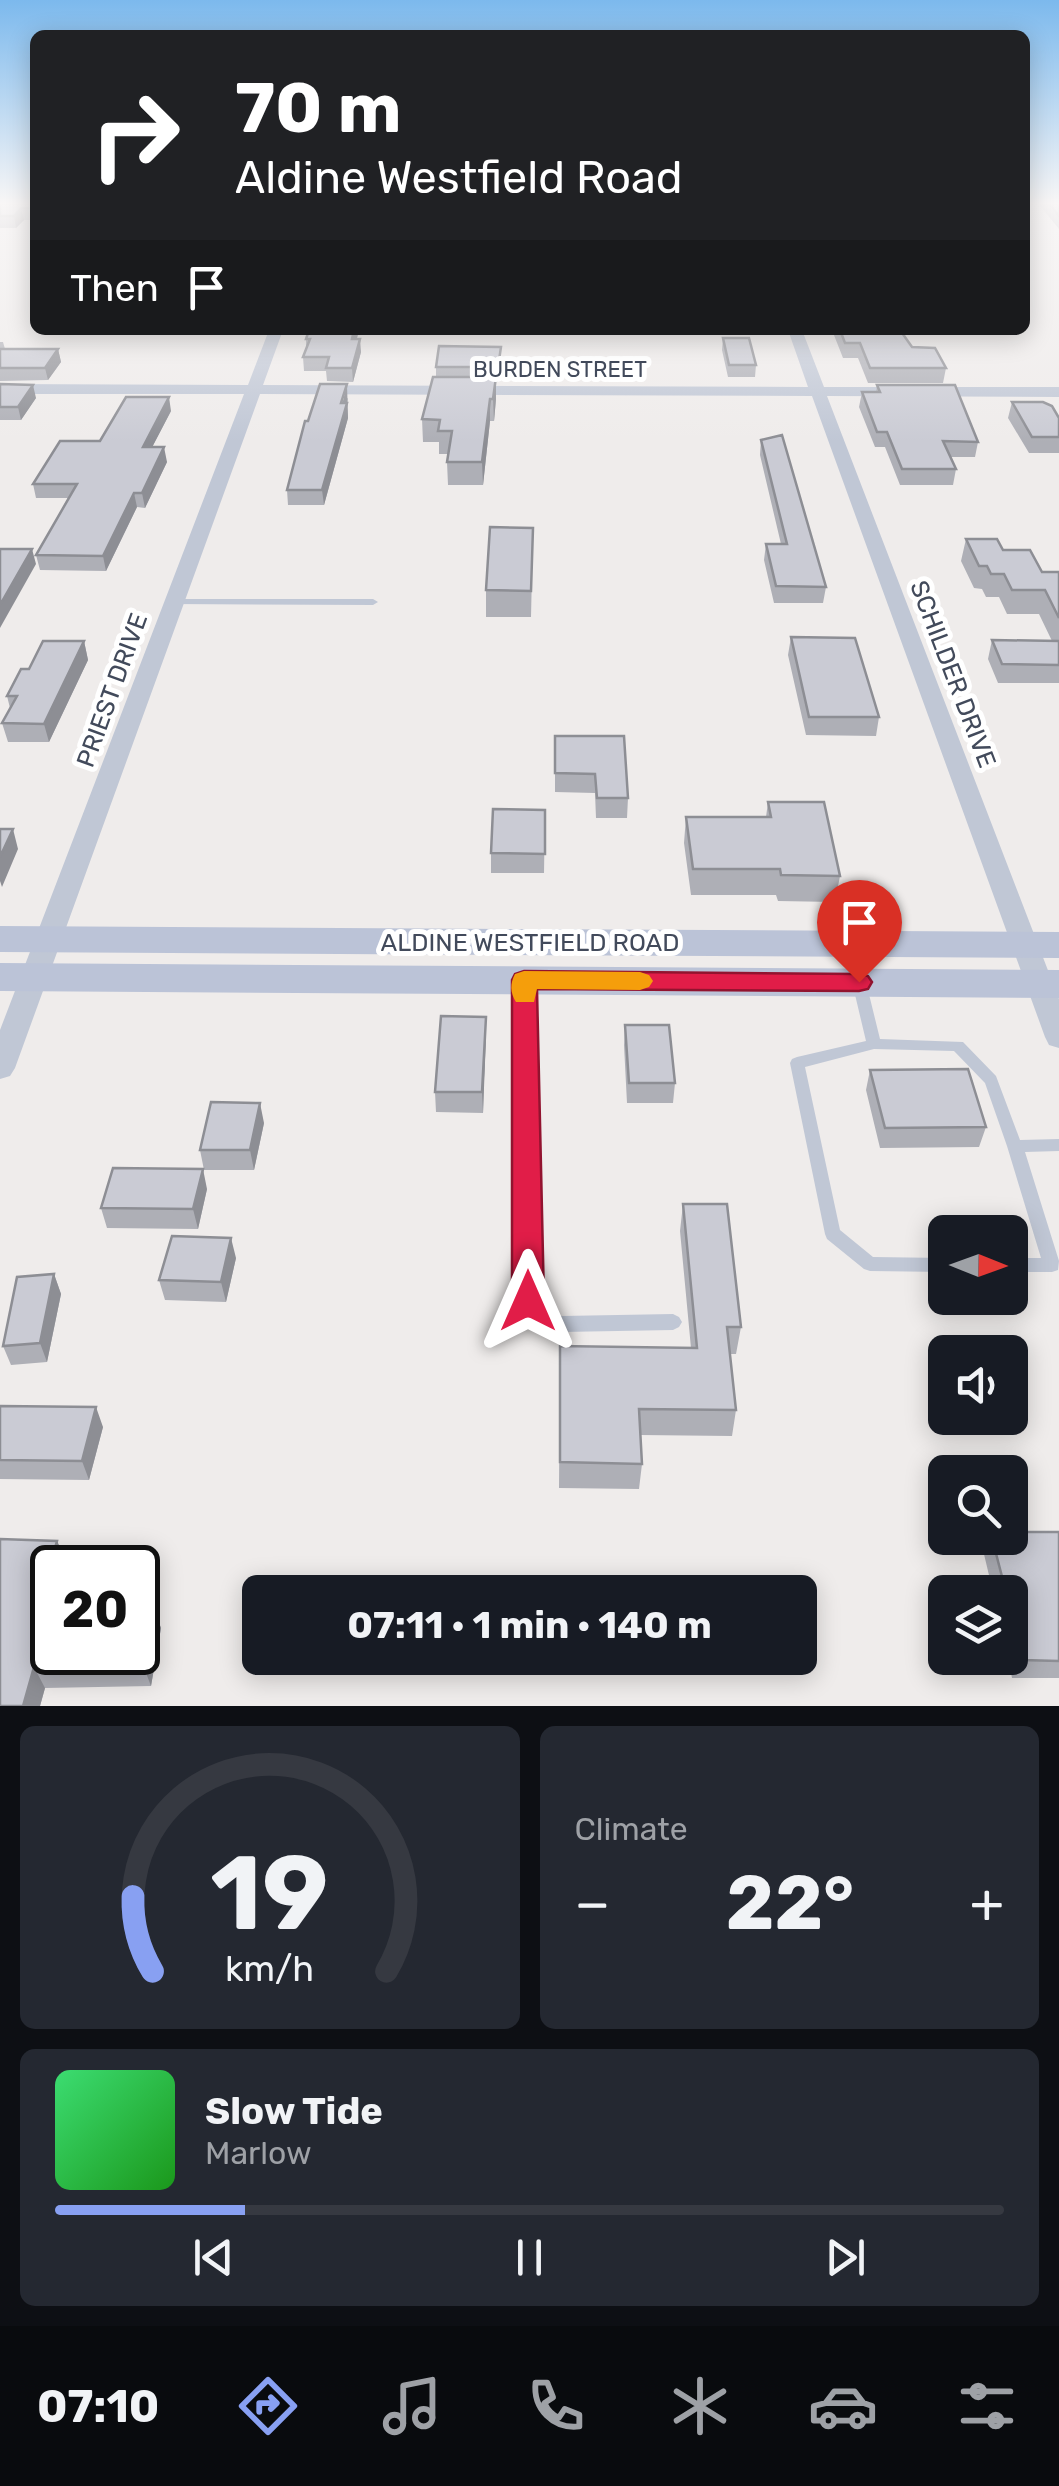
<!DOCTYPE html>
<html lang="en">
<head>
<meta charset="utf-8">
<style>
	body { margin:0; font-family:Rubik,sans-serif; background:#242831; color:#f1f3f6; height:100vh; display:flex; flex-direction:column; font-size:38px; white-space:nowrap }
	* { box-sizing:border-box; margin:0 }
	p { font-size:32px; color:#9ea1a6 }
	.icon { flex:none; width:55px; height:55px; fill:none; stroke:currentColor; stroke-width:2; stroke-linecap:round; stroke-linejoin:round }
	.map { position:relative; height:1706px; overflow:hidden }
	.drawer { display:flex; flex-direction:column; gap:20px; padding:20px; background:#0d0f14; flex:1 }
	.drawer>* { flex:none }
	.hud { position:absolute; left:30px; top:30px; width:1000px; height:305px; border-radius:15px; box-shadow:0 5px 25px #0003; background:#202124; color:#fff; overflow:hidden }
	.needle { width:65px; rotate:91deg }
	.tools { position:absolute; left:928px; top:1215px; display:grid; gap:20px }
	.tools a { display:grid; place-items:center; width:100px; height:100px; border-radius:15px; background:#171b24; box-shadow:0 5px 25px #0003; font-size:50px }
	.speed { position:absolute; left:30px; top:1545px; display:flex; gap:20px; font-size:50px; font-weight:700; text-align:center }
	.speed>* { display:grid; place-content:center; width:130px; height:130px; border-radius:50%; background:#171b24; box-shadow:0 5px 25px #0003; line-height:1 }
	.speed .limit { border:5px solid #111; border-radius:15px; background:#fff; color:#111 }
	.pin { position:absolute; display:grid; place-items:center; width:85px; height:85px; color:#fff; margin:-102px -42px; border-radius:50% 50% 50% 0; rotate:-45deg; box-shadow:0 0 10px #0007 }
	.pin .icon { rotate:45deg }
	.me { position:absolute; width:110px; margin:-55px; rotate:0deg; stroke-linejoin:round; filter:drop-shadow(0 0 8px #0008) }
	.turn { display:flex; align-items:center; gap:35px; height:210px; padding:0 40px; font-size:45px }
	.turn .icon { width:130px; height:130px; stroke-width:2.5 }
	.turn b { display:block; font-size:70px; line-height:85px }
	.then { display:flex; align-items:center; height:95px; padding:0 40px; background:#0003; gap:20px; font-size:38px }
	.big { font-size:75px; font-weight:700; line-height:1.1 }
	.drawer .tile { flex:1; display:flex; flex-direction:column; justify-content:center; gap:15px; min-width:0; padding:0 35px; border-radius:15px; background:#242831 }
	.drawer .dial { align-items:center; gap:0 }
	.dial svg { height:260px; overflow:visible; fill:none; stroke:#363941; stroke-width:7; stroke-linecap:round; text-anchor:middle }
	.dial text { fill:#f1f3f6; stroke:none }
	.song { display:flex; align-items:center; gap:30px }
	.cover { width:120px; height:120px; border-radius:15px; background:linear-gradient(135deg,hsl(140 70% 55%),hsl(120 70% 35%)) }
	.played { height:10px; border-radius:5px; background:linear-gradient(90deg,#88a0f2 20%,#363941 20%) }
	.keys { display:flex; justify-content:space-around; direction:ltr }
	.heat { display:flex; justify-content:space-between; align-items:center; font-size:55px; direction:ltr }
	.drawer .tiles { flex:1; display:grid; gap:20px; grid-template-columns:1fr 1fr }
	.tile:last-child { grid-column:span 2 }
	.trip { position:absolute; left:242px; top:1575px; width:575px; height:100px; border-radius:15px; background:#171b24; box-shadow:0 5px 25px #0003; font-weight:700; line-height:100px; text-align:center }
	.tabs { display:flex; height:160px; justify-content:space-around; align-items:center; background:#090b0e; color:#9ea1a6 }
	.tabs .icon { width:70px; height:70px }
	.tabs .on { color:#88a0f2 }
	.tabs b { font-size:45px; color:#f1f3f6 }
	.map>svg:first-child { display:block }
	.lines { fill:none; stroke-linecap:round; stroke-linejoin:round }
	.service { fill:#c0c7d5; fill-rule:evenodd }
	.minor { fill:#c0c7d5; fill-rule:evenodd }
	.secondary { fill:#bbc3d7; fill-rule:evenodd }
	.wall { fill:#aeafb6 }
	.shaded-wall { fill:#8d8e94 }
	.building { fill:#cacbd4; stroke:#8d8e94; stroke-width:2.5 }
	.route { fill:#e11d48; stroke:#92132f; stroke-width:2.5 }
	.slow { fill:#f59e0b }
	.labels { text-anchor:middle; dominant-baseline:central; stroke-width:10; stroke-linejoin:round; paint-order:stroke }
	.far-street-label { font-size:22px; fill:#424a5b; stroke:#fff }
	.street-label { font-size:25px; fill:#424a5b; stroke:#fff }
</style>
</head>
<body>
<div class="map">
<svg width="1059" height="1706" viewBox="0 0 1059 1706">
	<rect width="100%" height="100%" fill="#efeceb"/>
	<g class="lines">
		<path class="service" d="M174 599H373L378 602 373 605 170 604V600Z
			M524 975 529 977 531 980 537 1301 543 1312 562 1316 673 1314 679 1317 682 1322 679 1327 673 1330 562 1332 531 1324 519 1301 517 980 519 977Z
			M859 977 864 979 866 982 880 1039 963 1042 996 1076 1020 1140 1059 1139V1151L1025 1152 1059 1261 1058 1270 1052 1272H1010V1258H1041L1007 1146 985 1083 954 1051 874 1049 805 1067 840 1230 873 1257 945 1258V1272L870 1271 864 1269 827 1239 825 1234 790 1063 792 1059 797 1057 866 1041 852 982 854 979Z"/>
		<path class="minor" d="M269 330H283L263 385 808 387 788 330H802L824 387H1059V397L827 396 1059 999V1048L1049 1045 1045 1037 812 396 260 394 15 1068 10 1076 0 1079V1030L244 394H0V384L248 385Z"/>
		<path class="secondary" d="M0 926 1059 932V958L0 952Z
			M0 963 1059 970V998L0 991Z"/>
	</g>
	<path class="wall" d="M0 203H35V217L33 220H24L16 228H0Z
		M1038 203H1059V229Z
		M309 330H359L357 339 361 352 353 382 327 381 326 371H304L303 357 306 348V339Z
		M832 330H900L912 347 946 368 943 383H868L858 358H843Z
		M723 338 756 365 755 377H728L722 350Z
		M0 342H3L5 349H58L61 362 48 380 0 381Z
		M501 362 498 382H496V399L494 421H490L483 485H448L447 462 448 454H439V442H423L422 419 436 377V367Z
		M0 384 36 398 21 420H0Z
		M877 385 978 442 975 457H950L956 469 953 485H900L885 447H875L859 407 862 392H876Z
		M348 398 347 403 348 418 324 505H288L287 490 308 421Z
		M1012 402 1059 418V453H1029L1008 418Z
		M171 411 152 447 167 462 145 508 137 507 106 571 40 570 36 555 68 498H36L33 484 100 441Z
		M761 440 826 587 823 603H774L764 560 766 544H781L760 455Z
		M533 528 531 617H486V590Z
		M966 539 1003 550 1042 572H1059V683H998L988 659 992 640 1052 641 1039 614H1007L999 597H986L982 589 974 588 961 561Z
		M791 637 879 717 876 736 806 735 788 655Z
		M84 641 88 660 49 742H8L2 723 10 708 7 696 29 669Z
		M555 736 628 798 627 818H596L595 793 555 792Z
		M768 802 840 876 835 902 778 901 776 895H691L684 843 686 817H766Z
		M545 810 544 873H491V853Z
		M486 1017 483 1113 436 1112 435 1092Z
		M625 1025 675 1083 673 1103H627L624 1045Z
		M870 1070 986 1127 979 1147 880 1148 866 1090Z
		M264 1123 254 1170H204L200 1150Z
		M207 1189 198 1229 107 1228 101 1208Z
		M683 1204 741 1327 736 1354H730L736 1410 732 1436 640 1435 642 1464 639 1489 559 1488 560 1346 691 1348 680 1231Z
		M236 1258 226 1302 165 1300 159 1280Z
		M54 1274 61 1294 47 1362 11 1365 3 1346Z
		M0 1406 103 1427 89 1480 0 1479Z
		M1059 1532V1678H1012L1008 1658H1010V1592H993L983 1550 988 1538H1010Z
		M0 1539 57 1541 67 1563 65 1568H52V1652H138V1607H153L161 1628 151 1686 45 1688 40 1706H0Z"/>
	<path class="shaded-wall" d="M35 203V217L33 220 31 208Z
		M21 208 24 220 16 228 14 216Z
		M354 330H359L353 352 352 339Z
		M360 339 361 352 353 382 352 368Z
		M58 349 61 362 48 380 45 368Z
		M496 377V399L494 421 493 399Z
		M347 384 348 418 324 505 322 490Z
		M33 385 36 398 21 420 18 407Z
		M169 397 171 411 145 461 143 447Z
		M490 399V421L483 485 482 462Z
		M164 447 167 462 145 508 142 493Z
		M134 493 137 507 106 571 103 556Z
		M32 549 36 564 0 628V605Z
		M84 641 88 660 49 742 44 724Z
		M13 829 18 849 2 887 0 881V857Z
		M486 1017V1037L483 1113 482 1092Z
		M260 1103 264 1123 254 1170 250 1150Z
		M203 1169 207 1189 198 1229 193 1209Z
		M231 1238 236 1258 226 1302 221 1282Z
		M54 1274 61 1294 47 1362 40 1343Z
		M96 1407 103 1427 89 1480 82 1461Z
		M57 1541 67 1563 65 1568H52V1614L37 1609Z
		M153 1607 161 1628 151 1686 143 1665Z
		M34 1667 45 1688 40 1706H23Z"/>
	<path class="building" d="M0 203H35L31 208H21L14 216H0Z
		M1049 203H1059V216Z
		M309 330H354L352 339H360L352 368H326L329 357H303L310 339H306Z
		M840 330H900L912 347 935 348 946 368H870L860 343H845Z
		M723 338H749L756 365H729Z
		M439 346 501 347 498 367H436Z
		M0 349H58L45 368H0Z
		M433 377H496L493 399H490L482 462H447L452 431H438L440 420 422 419Z
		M0 384 33 385 18 407H0Z
		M320 384H347L341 403H347L322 490H287L305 421H308Z
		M877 385H955L978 442 943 441 956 469H902L887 432H877L862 392H880Z
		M126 397H169L143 447H164L142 493H134L103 556 36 555 77 484H33L60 441H100Z
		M1012 402H1043L1052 406 1059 418V437H1032Z
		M782 435 826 587 776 586 766 544H787L761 440Z
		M490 527 533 528 531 591 486 590Z
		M966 539H997L1003 550H1030L1042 572H1059V618L1045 590H1012L1004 574H991L987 566H979Z
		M0 549H32L0 605Z
		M791 637 855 638 879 717H809Z
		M992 640 1059 641V665L1002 664Z
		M43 641H84L44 724 2 723 17 696H7L21 669H29Z
		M555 736H624L628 798H597L595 774 555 773Z
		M768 802H824L840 876 781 875 780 869H693L686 817H771Z
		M493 809 545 810V854L491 853Z
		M0 829H13L0 857Z
		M441 1016 486 1017 482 1092H435Z
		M625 1025H669L675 1083H629Z
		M968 1069 986 1127 885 1128 870 1070Z
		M211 1102 260 1103 250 1150H200Z
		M113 1168 203 1169 193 1209 101 1208Z
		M683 1204H727L741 1327H727L736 1410 639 1409 642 1464 560 1462V1346L697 1348Z
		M172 1236 231 1238 221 1282 159 1280Z
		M54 1274 40 1343 3 1346 17 1277Z
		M0 1406 96 1407 82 1461 0 1460Z
		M1010 1532H1059V1661L1022 1660 1010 1611V1592H1006L992 1538H1010Z
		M0 1539 57 1541 37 1609H52V1652H138V1607H153L143 1665 34 1667 23 1706H0Z"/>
	<linearGradient id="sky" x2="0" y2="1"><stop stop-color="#7cb9ed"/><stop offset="0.46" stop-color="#f8f6f6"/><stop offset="1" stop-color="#f8f6f6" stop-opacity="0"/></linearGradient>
	<rect width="1059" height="442" fill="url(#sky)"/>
	<path class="route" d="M524 971 859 974 868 976 872 982 868 989 859 991 537 989 544 1301 539 1310 528 1314 517 1310 512 1301V980L515 974Z"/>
	<path class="slow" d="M524 971 640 972 649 975 653 981 649 987 640 990 537 989 534 1002H516C510 993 510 983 515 974Z"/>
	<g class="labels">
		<g class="far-street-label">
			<text x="560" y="369">BURDEN STREET</text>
		</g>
		<g class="street-label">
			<text transform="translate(953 674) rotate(69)">SCHILDER DRIVE</text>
			<text transform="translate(112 690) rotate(-70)">PRIEST DRIVE</text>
			<text x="530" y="942">ALDINE WESTFIELD ROAD</text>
		</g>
	</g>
</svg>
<div class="tools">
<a><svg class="needle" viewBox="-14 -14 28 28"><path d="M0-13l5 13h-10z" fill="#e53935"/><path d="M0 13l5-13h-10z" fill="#9ea1a6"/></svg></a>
<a><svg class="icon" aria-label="sound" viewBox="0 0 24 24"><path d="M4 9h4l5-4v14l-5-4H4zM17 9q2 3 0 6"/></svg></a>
<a><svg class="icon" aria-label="search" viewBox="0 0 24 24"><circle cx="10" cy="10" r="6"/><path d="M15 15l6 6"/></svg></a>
<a><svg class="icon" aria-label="layers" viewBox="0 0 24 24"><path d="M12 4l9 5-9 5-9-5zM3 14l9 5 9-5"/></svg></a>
</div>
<div class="speed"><div class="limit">20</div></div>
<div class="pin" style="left:859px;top:982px;background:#d93025"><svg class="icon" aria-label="arrive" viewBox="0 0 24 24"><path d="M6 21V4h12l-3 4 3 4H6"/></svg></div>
<svg class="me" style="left:528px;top:1301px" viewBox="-20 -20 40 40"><path d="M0-17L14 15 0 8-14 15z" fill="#e11d48" stroke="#fff" stroke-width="4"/></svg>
<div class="trip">07:11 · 1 min · 140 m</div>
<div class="hud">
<div class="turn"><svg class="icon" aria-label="right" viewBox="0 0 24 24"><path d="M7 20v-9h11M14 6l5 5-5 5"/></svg><div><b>70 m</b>Aldine Westfield Road</div></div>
<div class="then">Then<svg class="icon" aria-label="arrive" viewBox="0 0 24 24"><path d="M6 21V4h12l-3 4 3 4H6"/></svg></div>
</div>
</div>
<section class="drawer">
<div class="tiles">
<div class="tile dial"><svg viewBox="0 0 100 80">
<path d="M14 69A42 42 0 1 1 86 69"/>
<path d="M14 69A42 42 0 0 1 8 46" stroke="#88a0f2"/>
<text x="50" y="56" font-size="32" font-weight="700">19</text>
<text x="50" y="72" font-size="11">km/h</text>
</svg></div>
<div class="tile"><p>Climate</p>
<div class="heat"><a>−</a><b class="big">22°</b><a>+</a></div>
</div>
<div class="tile">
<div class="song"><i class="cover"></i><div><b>Slow Tide</b><p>Marlow</p></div></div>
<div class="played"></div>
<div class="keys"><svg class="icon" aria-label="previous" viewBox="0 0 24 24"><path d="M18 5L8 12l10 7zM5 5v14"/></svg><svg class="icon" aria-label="pause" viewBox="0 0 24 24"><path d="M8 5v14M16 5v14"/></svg><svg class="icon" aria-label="next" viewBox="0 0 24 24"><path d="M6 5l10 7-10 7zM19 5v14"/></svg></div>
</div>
</div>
</section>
<nav class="tabs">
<b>07:10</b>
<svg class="icon on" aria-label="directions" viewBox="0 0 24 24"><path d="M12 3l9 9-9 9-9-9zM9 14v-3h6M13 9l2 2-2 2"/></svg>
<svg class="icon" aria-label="music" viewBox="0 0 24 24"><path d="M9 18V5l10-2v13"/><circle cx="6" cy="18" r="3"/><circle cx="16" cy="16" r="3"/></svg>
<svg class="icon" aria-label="phone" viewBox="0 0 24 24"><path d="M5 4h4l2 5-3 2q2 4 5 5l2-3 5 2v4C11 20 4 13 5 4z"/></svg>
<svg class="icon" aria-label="climate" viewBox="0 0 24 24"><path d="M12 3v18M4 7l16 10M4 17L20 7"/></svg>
<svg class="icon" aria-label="car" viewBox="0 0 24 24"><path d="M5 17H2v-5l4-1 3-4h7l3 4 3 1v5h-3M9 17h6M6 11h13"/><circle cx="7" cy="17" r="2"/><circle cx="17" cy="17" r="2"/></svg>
<svg class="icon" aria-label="filters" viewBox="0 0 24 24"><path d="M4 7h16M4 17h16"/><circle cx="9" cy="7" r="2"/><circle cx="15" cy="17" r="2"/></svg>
</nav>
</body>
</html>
